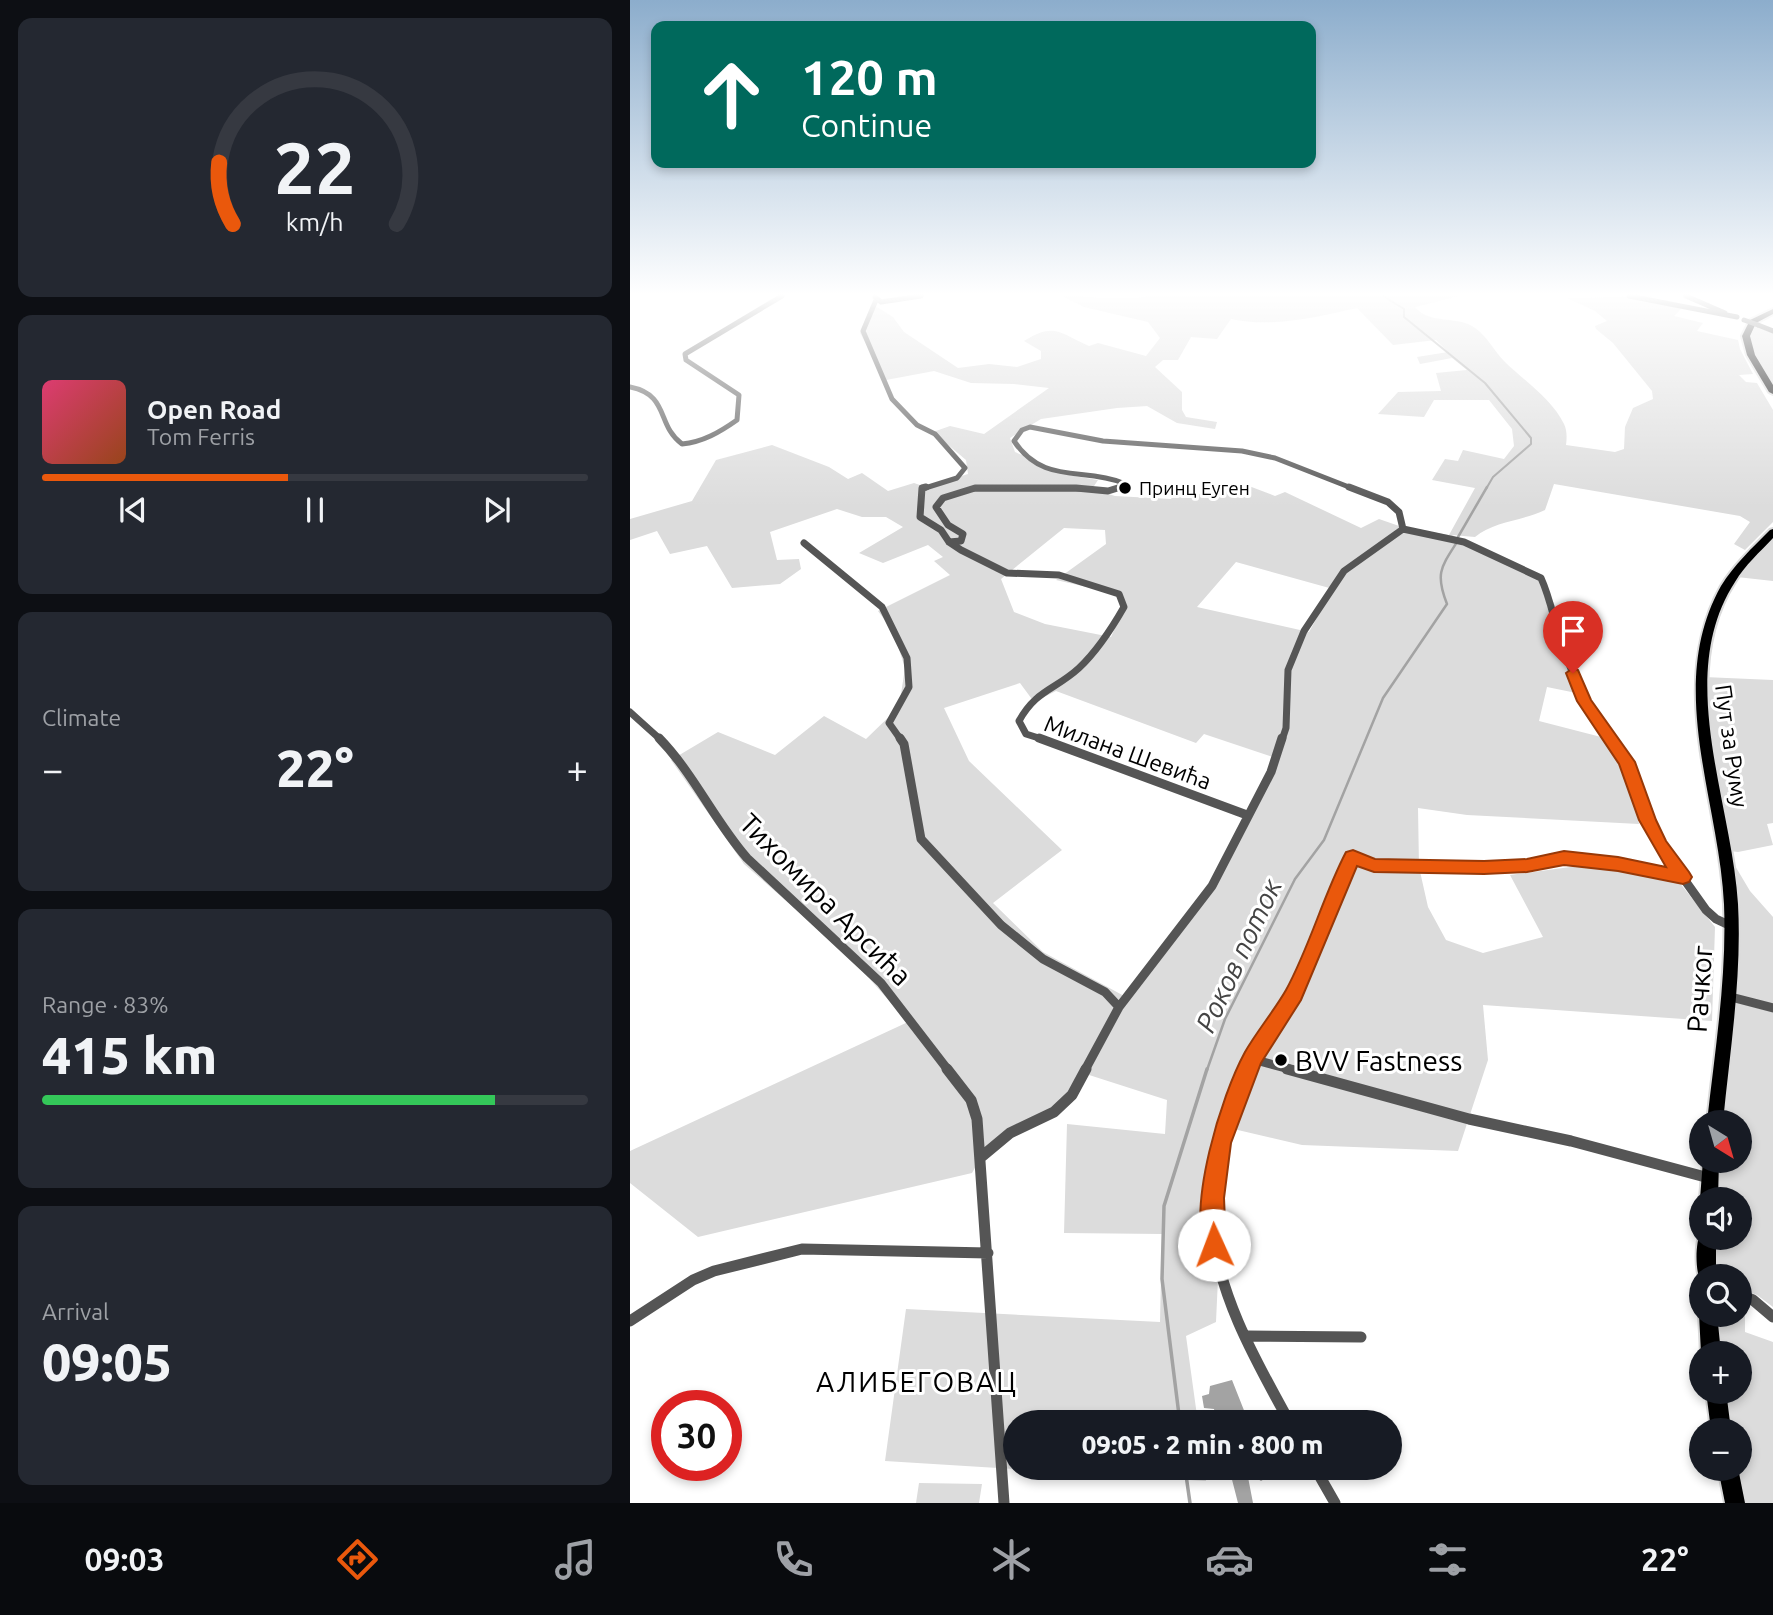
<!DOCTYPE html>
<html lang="en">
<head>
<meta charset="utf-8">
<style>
	body { margin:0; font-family:Ubuntu,sans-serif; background:#242831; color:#f1f3f6; height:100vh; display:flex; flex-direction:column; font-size:26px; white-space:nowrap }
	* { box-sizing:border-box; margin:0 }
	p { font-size:23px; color:#9ea1a6 }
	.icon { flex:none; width:38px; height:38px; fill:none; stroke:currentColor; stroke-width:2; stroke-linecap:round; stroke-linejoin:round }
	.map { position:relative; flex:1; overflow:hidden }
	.drawer { display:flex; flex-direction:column; gap:18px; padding:18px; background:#0d0f14; width:630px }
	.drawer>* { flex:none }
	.top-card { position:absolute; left:21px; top:21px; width:665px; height:147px; border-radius:14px; box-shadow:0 4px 10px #0003; background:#00695c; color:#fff; overflow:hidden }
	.needle { width:46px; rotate:143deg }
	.tools { position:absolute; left:1059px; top:1110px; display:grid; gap:14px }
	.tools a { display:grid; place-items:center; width:63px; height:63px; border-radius:50%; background:#171b24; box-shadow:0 4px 10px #0003; font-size:35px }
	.speed { position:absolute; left:21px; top:1390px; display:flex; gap:14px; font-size:35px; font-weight:700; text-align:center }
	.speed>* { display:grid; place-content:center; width:91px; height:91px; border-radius:50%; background:#171b24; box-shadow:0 4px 10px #0003; line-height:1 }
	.speed .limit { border:10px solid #d22; background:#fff; color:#111 }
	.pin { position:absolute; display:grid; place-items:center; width:60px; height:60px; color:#fff; margin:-72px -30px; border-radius:50% 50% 50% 0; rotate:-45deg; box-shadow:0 0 7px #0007 }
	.pin .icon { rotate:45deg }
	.me { position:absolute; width:77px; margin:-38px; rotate:358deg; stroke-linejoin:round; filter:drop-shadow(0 0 5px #0008) }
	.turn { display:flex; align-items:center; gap:24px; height:147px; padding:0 35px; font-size:32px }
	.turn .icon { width:91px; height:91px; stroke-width:2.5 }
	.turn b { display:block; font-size:49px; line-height:60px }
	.big { font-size:52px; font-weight:800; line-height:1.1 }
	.drawer .tile { flex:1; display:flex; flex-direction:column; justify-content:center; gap:10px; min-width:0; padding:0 24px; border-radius:14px; background:#242831 }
	.drawer .dial { align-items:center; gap:0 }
	.dial svg { height:182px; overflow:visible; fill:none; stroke:#363941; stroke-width:7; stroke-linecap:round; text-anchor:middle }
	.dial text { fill:#f1f3f6; stroke:none }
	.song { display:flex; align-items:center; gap:21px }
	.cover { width:84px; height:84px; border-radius:10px; background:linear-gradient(135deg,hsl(340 70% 55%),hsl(20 70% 35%)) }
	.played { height:7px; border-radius:4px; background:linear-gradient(90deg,#ea580c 45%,#363941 45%) }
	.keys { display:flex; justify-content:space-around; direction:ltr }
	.heat { display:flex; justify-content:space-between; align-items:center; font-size:38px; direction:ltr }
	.charge { height:10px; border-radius:5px; background:linear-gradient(90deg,#34c759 83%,#363941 0) }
	.trip { position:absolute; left:373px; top:1410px; width:399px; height:70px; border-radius:35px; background:#171b24; box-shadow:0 4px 10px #0003; font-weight:800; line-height:70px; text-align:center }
	.menu { display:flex; height:112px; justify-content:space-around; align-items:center; background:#090b0e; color:#9ea1a6 }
	.menu .icon { width:49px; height:49px }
	.menu .on { color:#ea580c }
	.menu b { font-size:32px; color:#f1f3f6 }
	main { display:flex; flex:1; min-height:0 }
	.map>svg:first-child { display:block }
	.green { fill:#dcdcdc; fill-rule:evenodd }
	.water { fill:#a3a3a3 }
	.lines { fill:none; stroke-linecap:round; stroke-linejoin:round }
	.stream-far2 { stroke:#a3a3a3; stroke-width:2 }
	.stream-far1 { stroke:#a3a3a3; stroke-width:2.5 }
	.stream { stroke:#a3a3a3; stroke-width:3.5 }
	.primary-casing { stroke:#dbdbdb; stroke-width:4 }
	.minor-far3 { stroke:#555; stroke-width:5 }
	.minor-far2 { stroke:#555; stroke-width:7 }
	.minor-far1 { stroke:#555; stroke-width:9 }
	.minor { stroke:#555; stroke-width:11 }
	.primary { fill:#000; fill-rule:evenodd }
	.minor-bridge { stroke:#555; stroke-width:5 }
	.route { fill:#ea580c; stroke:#983908; stroke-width:2 }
	.poi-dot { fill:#000; stroke:#fff; stroke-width:2.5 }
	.labels { text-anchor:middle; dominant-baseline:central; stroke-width:6; stroke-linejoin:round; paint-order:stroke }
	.far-poi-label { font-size:19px; fill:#000; stroke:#fff; text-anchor:start }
	.street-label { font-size:23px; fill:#000; stroke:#fff }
	.near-street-label { font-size:28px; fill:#000; stroke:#fff }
	.near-water-label { font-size:28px; font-style:italic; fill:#444; stroke:#fff }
	.near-poi-label { font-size:28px; fill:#000; stroke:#fff; text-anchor:start }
	.near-neighbourhood-label { font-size:28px; letter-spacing:2px; fill:#000; stroke:#fff }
</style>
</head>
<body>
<main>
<section class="drawer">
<div class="tile dial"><svg viewBox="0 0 100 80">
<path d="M14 69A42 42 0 1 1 86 69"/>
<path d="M14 69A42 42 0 0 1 8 42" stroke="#ea580c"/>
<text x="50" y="56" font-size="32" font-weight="700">22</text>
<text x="50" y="72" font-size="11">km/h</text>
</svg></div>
<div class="tile">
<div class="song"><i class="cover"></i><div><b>Open Road</b><p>Tom Ferris</p></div></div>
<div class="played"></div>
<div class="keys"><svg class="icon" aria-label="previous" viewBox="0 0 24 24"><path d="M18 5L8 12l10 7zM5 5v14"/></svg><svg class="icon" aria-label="pause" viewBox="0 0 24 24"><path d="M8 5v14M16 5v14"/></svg><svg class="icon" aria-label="next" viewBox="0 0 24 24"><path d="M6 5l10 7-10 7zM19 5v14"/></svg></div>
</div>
<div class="tile"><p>Climate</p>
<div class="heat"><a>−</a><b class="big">22°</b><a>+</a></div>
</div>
<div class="tile"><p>Range · 83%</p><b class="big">415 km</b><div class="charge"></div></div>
<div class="tile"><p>Arrival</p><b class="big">09:05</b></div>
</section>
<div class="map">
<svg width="1143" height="1503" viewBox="0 0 1143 1503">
	<rect width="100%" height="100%" fill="#fff"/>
	<path class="green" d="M432 296C457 296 497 301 519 296H829L785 307C799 325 828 315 845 328 857 336 864 351 874 361 893 380 922 399 934 424 937 430 937 438 936 445L985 452 994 449 995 427 1003 408 1023 399 1022 391 983 343 966 329 965 326 977 321 965 311 937 298 1021 296 1023 301 1053 307 1044 316 1073 323 1067 331 1108 340 1110 349 1123 374 1109 375 1116 382 1127 383 1143 410V522L1115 550 1104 544 1120 522 1110 516 924 484 915 510C892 521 864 521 845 537L822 535 912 579 927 610 956 695 917 687 909 721 971 737 997 772 1009 824 837 815 788 808 789 867 798 907 816 940 853 953 913 937 880 875 955 865 1049 882 1085 927 1082 1021 853 1005 858 1060 828 1151 672 1145 595 1127 586 1322 556 1336 568 1423H385V1468H574L576 1481 255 1461 276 1309 530 1322 532 1234 434 1233 437 1124 535 1134 537 1100 456 1074 432 1111 354 1152 342 1173 68 1237 0 1183V1151L278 1022 221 958 114 864 41 760 88 732 145 755 194 716 236 739 269 707 275 668 263 631 248 611 320 575 304 561 313 557 298 545 253 563 229 553 273 527 256 517H232L207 509 140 532 147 560 169 559 171 569 150 584 102 588 77 546 40 554 27 531 0 540V519L62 501 86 460 142 445 199 467 218 479 232 473 258 491 284 483 296 487 338 474 336 460 303 432 320 426 354 434 419 388 384 384 341 383 304 371 256 380 230 333 242 304 263 317 274 332 328 368 359 364 387 367 411 359V351L394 341C425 322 429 333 459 346L468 343 516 356 530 338 518 322 454 307ZM727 308 763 345 806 340 818 352 787 357 790 364 822 358 837 370 806 373 811 391 768 392 748 414 794 417 804 400H859L882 429 884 446 874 459 833 450 828 461 815 459 802 480 845 488 819 535 772 527 749 519 731 528 655 492 645 496 611 483 586 497 547 490 541 499 485 496 462 489 468 480 438 475 385 452 380 438 411 419 487 408 517 406 547 423 585 429 587 422 556 417 552 410V392L525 367 533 360H548L561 337 587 339 601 319C642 328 687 317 727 308ZM434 528 475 530 476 544 426 580 492 595 496 604 481 637 415 624 384 612 371 579ZM606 562 703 589 679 632 567 607ZM390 683 404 702 426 691 566 743 574 734 649 759 583 889 496 997 413 952 363 903 432 850 339 761 314 708Z
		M1124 326 1143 333V387C1134 371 1111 345 1124 326Z
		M1143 537V581L1107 577Z
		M1074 677 1143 680V823L1137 824 1143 845 1108 852 1100 851 1079 732Z
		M1101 859 1120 891 1143 917V1005L1101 993Z
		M1101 1001 1143 1012V1307L1127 1295 1110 1288V1276H1083V1237H1110V1199H1086L1089 1160H1110V1122H1092Z
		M1110 1302 1115 1304V1332L1143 1342V1503H1112L1104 1468H1110V1430H1098L1092 1391H1110V1353H1087L1085 1314H1110Z
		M289 1483 352 1484 349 1503H286Z"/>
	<path class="water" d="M602 1380 619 1423H587L584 1409 574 1408 572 1396 579 1394 580 1386Z
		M599 1468H653L631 1481 617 1472 623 1503H608Z"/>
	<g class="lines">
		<path class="stream-far2" d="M753 296 774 309V317L855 383 901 438V444L863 477 856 489"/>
		<path class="stream-far1" d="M828 537 857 487
			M577 1070 595 1019 665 879 694 840 753 698 817 604C805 574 811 567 827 542"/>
		<path class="stream" d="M550 1423 532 1279 534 1206 577 1069
			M555 1468 560 1503"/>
		<defs>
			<path id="primary" d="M1143 309V314L1126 323 1120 336 1125 355 1143 385V394L1139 392 1117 355 1112 336 1120 320Z
				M1143 529V538C1130 552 1115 565 1105 582 1044 676 1102 802 1108 904 1112 977 1100 1050 1093 1122H1077C1085 1050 1097 977 1094 904 1089 800 1035 686 1091 586 1104 565 1122 548 1140 530Z
				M1073 1160H1089L1088 1199H1071V1201L1070 1199Z
				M1071 1231V1237H1086V1276H1071V1283C1065 1270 1065 1244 1071 1231Z
				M1071 1308V1314H1087L1091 1353H1071L1069 1314Z
				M1076 1391H1096L1101 1430H1081Z
				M1088 1468H1108L1115 1503H1095Z"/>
		</defs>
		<use href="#primary" class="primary-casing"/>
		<path class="minor-far3" d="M999 296 1107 317
			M1056 296 1095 313
			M245 297 251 302 291 296
			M246 300 233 331 262 399 287 425 305 434 335 468 327 478 292 489
			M1128 325 1143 331
			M0 387C40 395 26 425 52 444 73 442 90 432 107 420L109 395 56 360 55 354 152 296
			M343 489H453
			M490 489 493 483C453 467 413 485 384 441L392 430 400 427 473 441 612 451 645 458 724 489"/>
		<path class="minor-far2" d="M296 487 292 488 290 517 311 530 319 542 331 550 377 573 429 575 489 594 494 607C482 628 466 652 449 668 425 690 406 690 389 721L396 734 415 740
			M719 487 758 502 769 512 773 529
			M773 529 834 542 911 578C921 600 924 622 932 645 945 683 958 707 982 740
			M319 542 331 541 333 534 318 525 306 507 313 498 345 488H446L478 491 491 487
			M174 543 252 607 277 658 279 687 259 723 271 740
			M0 712 31 740
			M652 740 656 728 658 670 674 631 714 571 773 529"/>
		<path class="minor-far1" d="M29 738C64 774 84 820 117 858L251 983 318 1070
			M270 738 274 744 291 839 371 925 413 959 475 992 489 1007
			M409 738 617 815
			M980 738 997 762 1017 820 1029 844 1076 910 1086 919 1101 926
			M1097 996 1143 1008
			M622 1059 663 1070
			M455 1070 489 1007 582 886 641 772 652 738
			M617 1070 672 978 723 857 744 865 854 867 897 866 934 858 988 864 1053 877"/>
		<path class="minor" d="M317 1069 341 1100 347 1119 374 1503
			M618 1069C597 1117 578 1171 582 1224 587 1294 627 1363 660 1423
			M657 1069 839 1119 941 1141 1079 1178
			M350 1158 380 1133 424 1112 442 1095 456 1069
			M1110 1295 1123 1300 1143 1317
			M0 1321 63 1280 84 1271 172 1249 358 1253
			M618 1336 731 1337
			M685 1468 705 1503"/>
		<use href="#primary" class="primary"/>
		<path class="minor-bridge" d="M1114 320 1128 325"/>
	</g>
	<linearGradient id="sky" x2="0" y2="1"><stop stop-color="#8cadcc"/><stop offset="0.58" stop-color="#fff"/><stop offset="1" stop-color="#fff" stop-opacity="0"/></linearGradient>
	<rect width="1143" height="507" fill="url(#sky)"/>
	<path class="route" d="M943 668 948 670 961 700 1005 762 1026 820 1036 841 1059 872 1062 877 1059 882 1053 884 988 871 934 865 897 872 854 874 744 872 727 866 671 1000 631 1063 601 1143 594 1198 596 1245 593 1253 584 1257 576 1253C557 1206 591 1096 615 1052 627 1031 644 1011 656 990 680 946 693 896 716 852L723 850 745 859 854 861 897 859 934 851 988 857 1036 867 1009 820 989 764 947 701 936 673Z"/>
	<g class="poi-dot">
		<circle cx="495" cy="488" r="7"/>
		<circle cx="651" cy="1060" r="7"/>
	</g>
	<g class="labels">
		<g class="far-poi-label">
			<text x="509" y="488">Принц Еуген</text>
		</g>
		<g class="street-label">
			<text transform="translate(1102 746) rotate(82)">Пут за Руму</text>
			<text transform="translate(498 752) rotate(20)">Милана Шевића</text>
		</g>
		<g class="near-street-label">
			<text transform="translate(196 899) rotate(45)">Тихомира Арсића</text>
			<text transform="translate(1069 989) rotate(-86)">Рачког</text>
		</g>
		<g class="near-water-label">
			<text transform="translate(608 955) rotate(-65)">Роков поток</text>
		</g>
		<g class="near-poi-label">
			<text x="665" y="1060">BVV Fastness</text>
		</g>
		<g class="near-neighbourhood-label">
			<text x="287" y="1381">АЛИБЕГОВАЦ</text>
		</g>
	</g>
</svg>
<div class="tools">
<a><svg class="needle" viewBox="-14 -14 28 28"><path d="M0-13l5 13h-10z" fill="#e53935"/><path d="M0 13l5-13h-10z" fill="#9ea1a6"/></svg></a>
<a><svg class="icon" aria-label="sound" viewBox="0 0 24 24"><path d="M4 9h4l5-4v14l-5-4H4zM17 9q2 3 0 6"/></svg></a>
<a><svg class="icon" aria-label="search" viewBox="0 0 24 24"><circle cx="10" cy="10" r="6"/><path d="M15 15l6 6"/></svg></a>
<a>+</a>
<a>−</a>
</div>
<div class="speed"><div class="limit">30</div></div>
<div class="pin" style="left:943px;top:673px;background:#d93025"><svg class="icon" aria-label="arrive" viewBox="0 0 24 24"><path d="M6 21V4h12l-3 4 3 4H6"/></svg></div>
<svg class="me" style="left:584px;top:1245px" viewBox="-20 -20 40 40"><circle r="19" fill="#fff"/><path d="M0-13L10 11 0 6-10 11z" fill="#ea580c"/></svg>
<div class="trip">09:05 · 2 min · 800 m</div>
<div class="top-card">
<div class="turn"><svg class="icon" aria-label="ahead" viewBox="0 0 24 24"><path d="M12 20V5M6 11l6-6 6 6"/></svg><div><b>120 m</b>Continue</div></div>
</div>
</div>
</main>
<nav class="menu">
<b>09:03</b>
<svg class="icon on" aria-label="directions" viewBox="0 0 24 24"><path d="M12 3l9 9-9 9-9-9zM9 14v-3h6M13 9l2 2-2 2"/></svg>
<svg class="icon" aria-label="music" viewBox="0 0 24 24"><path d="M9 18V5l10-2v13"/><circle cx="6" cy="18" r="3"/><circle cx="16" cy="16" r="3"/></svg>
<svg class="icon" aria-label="phone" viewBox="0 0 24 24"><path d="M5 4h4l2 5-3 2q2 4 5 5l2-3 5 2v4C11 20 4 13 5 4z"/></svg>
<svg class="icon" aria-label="climate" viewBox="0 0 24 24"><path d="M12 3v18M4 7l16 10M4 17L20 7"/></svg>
<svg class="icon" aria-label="car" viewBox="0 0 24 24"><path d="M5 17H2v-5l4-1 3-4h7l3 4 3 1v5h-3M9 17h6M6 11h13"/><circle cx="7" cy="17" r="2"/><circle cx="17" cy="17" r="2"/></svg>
<svg class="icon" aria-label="filters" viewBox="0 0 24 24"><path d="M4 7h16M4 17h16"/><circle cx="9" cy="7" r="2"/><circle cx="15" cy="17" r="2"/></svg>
<b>22°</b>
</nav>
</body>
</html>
